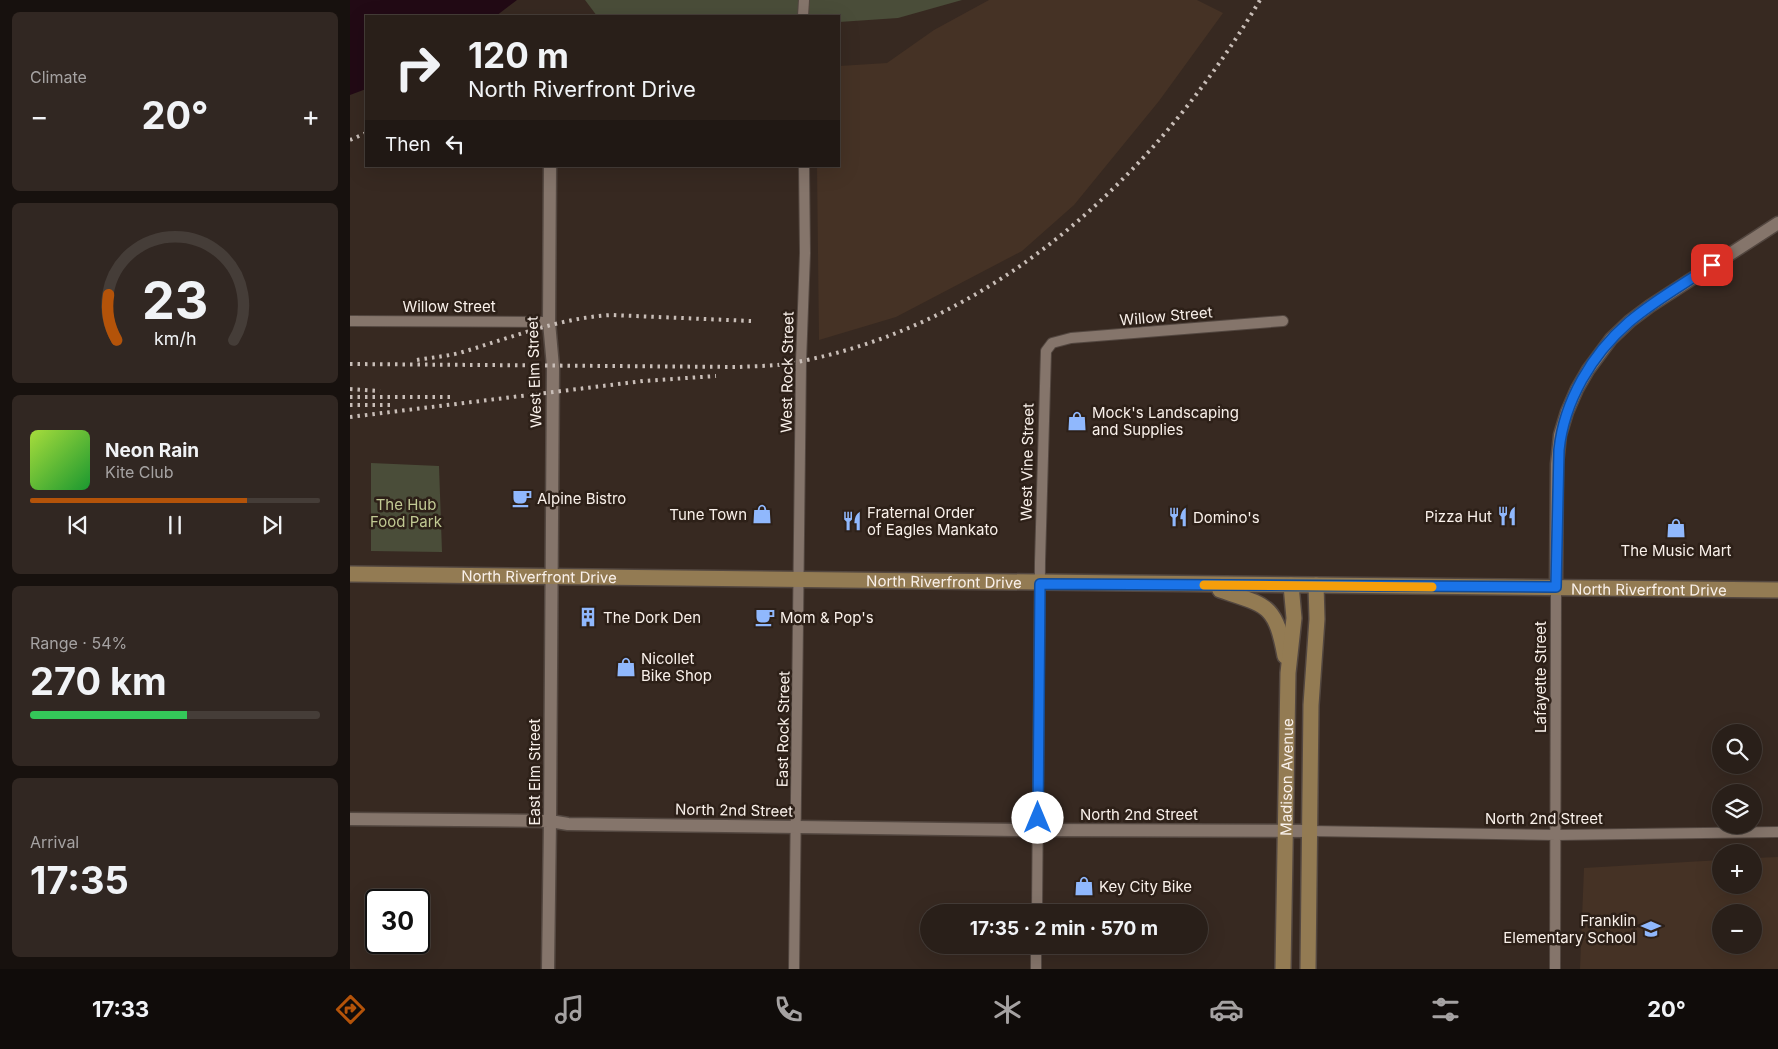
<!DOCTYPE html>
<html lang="en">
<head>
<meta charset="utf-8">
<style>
	body { margin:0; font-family:Inter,sans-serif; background:#312722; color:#f1f3f6; height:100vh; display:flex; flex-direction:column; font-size:19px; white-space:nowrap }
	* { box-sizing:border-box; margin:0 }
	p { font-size:16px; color:#a5a2a2 }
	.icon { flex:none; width:28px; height:28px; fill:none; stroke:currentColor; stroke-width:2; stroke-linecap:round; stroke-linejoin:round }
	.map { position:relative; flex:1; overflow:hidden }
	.side { display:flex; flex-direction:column; gap:12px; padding:12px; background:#17110e; width:350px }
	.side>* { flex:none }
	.banner { position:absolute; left:15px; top:15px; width:475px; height:152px; border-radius:0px; box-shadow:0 5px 20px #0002,0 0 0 1px #453d38; background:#291f19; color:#f1f3f6; overflow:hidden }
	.fabs { position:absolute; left:1362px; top:724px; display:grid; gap:10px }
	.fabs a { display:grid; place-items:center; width:50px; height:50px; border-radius:50%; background:#291f19; box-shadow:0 5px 20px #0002,0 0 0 1px #453d38; font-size:25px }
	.speed { position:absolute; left:15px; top:889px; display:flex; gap:10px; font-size:25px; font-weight:700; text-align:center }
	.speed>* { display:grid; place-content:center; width:65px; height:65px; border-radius:50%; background:#291f19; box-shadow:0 5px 20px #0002,0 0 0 1px #453d38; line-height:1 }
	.speed .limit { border:2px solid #111; border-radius:8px; background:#fff; color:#111 }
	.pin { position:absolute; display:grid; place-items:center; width:42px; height:42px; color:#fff; margin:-21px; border-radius:10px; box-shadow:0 2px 8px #0006 }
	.me { position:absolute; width:55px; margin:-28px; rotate:0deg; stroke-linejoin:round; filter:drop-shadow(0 0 4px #0008) }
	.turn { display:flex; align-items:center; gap:18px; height:105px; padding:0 20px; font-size:22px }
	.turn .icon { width:65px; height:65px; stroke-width:2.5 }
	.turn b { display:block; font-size:35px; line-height:42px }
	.then { display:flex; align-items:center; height:48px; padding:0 20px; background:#0003; gap:10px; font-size:19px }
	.big { font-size:38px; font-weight:700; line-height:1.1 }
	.side .tile { flex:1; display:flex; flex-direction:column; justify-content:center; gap:8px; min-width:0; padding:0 18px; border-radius:8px; background:#312722 }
	.side .dial { align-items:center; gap:0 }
	.dial svg { height:130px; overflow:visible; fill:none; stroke:#453d38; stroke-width:7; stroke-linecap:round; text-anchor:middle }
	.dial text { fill:#f1f3f6; stroke:none }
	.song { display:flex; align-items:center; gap:15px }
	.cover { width:60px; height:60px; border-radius:8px; background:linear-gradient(135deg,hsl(80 70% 55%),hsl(130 70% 35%)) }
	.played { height:5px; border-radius:2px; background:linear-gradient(90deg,#b45309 75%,#453d38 75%) }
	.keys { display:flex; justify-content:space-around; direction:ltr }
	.heat { display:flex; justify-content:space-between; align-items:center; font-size:28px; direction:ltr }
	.charge { height:8px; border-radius:4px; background:linear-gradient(90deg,#34c759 54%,#453d38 0) }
	.trip { position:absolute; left:570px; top:904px; width:288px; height:50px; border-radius:25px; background:#291f19; box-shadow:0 5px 20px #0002,0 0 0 1px #453d38; font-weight:700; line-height:50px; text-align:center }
	.menu { display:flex; height:80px; justify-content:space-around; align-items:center; background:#100c0a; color:#a5a2a2 }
	.menu .icon { width:35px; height:35px }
	.menu .active { color:#b45309 }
	.menu b { font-size:22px; color:#f1f3f6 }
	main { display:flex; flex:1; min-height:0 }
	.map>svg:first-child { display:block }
	.built { fill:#453225; fill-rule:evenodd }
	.green { fill:#4a4d39 }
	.water { fill:#220a15 }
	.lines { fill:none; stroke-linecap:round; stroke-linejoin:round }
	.minor-casing { stroke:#534740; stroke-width:12 }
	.tertiary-casing { stroke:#534740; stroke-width:15 }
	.secondary-casing { stroke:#534740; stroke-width:18 }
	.minor { stroke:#85756b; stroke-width:10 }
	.tertiary { stroke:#85756b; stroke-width:12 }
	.secondary { stroke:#937b53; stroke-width:15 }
	.rail { stroke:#c9beb8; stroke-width:4; stroke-dasharray:2.5 5; stroke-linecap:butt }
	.route-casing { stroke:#114b97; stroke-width:12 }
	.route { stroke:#1a73e8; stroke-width:9 }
	.slow { stroke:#f59e0b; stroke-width:9 }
	.labels { text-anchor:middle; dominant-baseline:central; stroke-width:5; stroke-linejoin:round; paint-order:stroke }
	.street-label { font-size:15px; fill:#f9f0ea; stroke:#2d2018 }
	.poi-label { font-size:15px; fill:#f9f0ea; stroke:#2d2018; text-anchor:start }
	.park-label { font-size:15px; fill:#c1c993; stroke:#2d2018 }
</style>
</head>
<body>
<main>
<section class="side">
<div class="tile"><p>Climate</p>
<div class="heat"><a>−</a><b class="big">20°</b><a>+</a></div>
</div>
<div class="tile dial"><svg viewBox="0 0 100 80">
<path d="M14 69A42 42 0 1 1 86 69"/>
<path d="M14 69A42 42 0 0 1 9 41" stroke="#b45309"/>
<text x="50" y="56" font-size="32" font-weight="700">23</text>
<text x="50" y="72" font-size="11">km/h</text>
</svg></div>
<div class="tile">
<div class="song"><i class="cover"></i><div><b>Neon Rain</b><p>Kite Club</p></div></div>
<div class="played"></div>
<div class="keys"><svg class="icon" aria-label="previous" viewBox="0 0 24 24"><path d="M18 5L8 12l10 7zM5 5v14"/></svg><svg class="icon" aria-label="pause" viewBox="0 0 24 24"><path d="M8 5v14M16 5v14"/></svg><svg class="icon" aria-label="next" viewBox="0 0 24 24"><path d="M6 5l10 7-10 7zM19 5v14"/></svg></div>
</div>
<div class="tile"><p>Range · 54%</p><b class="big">270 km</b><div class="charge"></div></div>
<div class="tile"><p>Arrival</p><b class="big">17:35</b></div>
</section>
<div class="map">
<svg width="1428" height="969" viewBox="0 0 1428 969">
	<rect width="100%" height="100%" fill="#372921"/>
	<path class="built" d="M639 0H847L873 13 809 101 724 205 672 251 546 317 469 340 467 166H489V66L537 63 584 30Z
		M1428 857V969H1230L1234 868 1371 860V885H1404V858ZM1371 912H1404V945H1371Z"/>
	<path class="green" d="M235 0H612L548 18 489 22V16H247Z
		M21 463 89 466 92 552 21 551Z"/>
	<path class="water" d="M0 0H167L146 16H16V89L0 95Z"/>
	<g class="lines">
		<defs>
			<path id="minor" d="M453 16 454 0
				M0 321 199 322
				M960 831 1206 835 1428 832
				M687 912 690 562 696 351 702 343 721 338 933 321
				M444 969 451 362 455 253 454 166
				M686 969V945
				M1205 969 1206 587"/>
			<path id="tertiary" d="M1206 587 1207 464 1210 435 1217 412 1227 389 1238 370 1261 339 1280 321 1300 306 1428 223
				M0 819 200 821 218 824 676 830 960 831
				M198 969 200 821 203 367 199 322 200 166"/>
			<g id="secondary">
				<path id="s1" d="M0 574C476 579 952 587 1428 590"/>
				<path d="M870 590C918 606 925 604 935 656"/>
				<path id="s2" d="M933 969 938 673 944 618 941 585"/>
				<path d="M958 969 961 705 967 619 966 585"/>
			</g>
		</defs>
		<use href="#minor" class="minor-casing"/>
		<use href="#tertiary" class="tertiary-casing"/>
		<use href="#secondary" class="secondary-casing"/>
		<use href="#minor" class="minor"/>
		<use href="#tertiary" class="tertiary"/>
		<use href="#secondary" class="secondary"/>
		<path class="rail" d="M0 140 16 133
			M67 360C84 357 101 356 116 351 165 336 211 318 261 315L401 321
			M0 364 388 367C409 366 432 366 452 361 652 321 809 170 910 0
			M0 389 30 391
			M0 397H105
			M0 405H45
			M0 417 293 381 366 376"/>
	</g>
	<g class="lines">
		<defs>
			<path id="route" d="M688 818 690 584 1206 587 1209 450C1214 401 1242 354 1279 322 1305 300 1334 284 1362 265"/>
		</defs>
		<use href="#route" class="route-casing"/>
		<use href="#route" class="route"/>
		<path class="slow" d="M854 585 1082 587"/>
	</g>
	<defs>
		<symbol id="shop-bare" viewBox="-9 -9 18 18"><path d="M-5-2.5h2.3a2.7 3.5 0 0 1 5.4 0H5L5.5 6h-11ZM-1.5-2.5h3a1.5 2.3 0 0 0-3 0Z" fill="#90b8fd" stroke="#2d2018" stroke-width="2.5" paint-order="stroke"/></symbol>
		<symbol id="cafe-bare" viewBox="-9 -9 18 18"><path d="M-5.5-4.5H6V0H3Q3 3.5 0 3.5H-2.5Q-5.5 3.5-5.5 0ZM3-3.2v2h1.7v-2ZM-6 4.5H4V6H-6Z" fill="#90b8fd" stroke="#2d2018" stroke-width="2.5" paint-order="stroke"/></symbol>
		<symbol id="restaurant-bare" viewBox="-9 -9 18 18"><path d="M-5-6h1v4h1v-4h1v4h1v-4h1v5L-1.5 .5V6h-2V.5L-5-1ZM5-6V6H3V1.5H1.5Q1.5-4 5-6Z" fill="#90b8fd" stroke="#2d2018" stroke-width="2.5" paint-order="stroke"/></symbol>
		<symbol id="building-bare" viewBox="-9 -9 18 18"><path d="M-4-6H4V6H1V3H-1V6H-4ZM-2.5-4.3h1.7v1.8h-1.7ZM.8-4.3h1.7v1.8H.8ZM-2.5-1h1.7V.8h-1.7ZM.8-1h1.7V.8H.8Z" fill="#90b8fd" stroke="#2d2018" stroke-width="2.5" paint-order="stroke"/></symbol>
		<symbol id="school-bare" viewBox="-9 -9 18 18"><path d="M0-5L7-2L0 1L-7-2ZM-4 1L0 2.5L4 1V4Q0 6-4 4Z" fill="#90b8fd" stroke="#2d2018" stroke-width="2.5" paint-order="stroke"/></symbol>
	</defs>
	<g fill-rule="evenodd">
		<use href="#shop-bare" x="713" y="407" width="28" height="28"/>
		<use href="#cafe-bare" x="158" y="484" width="28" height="28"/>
		<use href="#shop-bare" x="398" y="500" width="28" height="28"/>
		<use href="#restaurant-bare" x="1143" y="502" width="28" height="28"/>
		<use href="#restaurant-bare" x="814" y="503" width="28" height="28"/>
		<use href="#restaurant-bare" x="488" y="507" width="28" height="28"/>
		<use href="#shop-bare" x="1312" y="514" width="28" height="28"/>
		<use href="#building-bare" x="224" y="603" width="28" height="28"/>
		<use href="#cafe-bare" x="401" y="603" width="28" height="28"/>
		<use href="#shop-bare" x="262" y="653" width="28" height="28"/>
		<use href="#shop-bare" x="720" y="872" width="28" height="28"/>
		<use href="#school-bare" x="1287" y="915" width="28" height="28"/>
	</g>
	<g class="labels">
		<g class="street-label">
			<text x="99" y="306">Willow Street</text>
			<text transform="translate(816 316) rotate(-5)">Willow Street</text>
			<text transform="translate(184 372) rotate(-92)">West Elm Street</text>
			<text transform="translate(437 372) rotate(-89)">West Rock Street</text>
			<text transform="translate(677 462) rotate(-89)">West Vine Street</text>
			<text stroke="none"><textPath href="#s1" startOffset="189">North Riverfront Drive</textPath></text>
			<text stroke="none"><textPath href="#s1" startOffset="594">North Riverfront Drive</textPath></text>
			<text stroke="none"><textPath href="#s1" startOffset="1299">North Riverfront Drive</textPath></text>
			<text transform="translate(1190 677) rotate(-90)">Lafayette Street</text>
			<text transform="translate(433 729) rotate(-89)">East Rock Street</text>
			<text transform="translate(184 772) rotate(-90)">East Elm Street</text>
			<text stroke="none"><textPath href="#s2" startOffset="192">Madison Avenue</textPath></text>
			<text transform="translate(384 810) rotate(1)">North 2nd Street</text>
			<text x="789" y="814">North 2nd Street</text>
			<text x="1194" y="818">North 2nd Street</text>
		</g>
		<g class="poi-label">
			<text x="742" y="412">Mock's Landscaping<tspan x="742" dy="17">and Supplies</tspan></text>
			<text x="187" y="498">Alpine Bistro</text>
			<text x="517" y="512">Fraternal Order<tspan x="517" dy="17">of Eagles Mankato</tspan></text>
			<text x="397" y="514" text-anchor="end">Tune Town</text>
			<text x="1142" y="516" text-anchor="end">Pizza Hut</text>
			<text x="843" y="517">Domino's</text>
			<text x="1326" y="550" text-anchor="middle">The Music Mart</text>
			<text x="253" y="617">The Dork Den</text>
			<text x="430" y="617">Mom &amp; Pop's</text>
			<text x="291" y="658">Nicollet<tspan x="291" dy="17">Bike Shop</tspan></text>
			<text x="749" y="886">Key City Bike</text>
			<text x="1286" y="920" text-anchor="end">Franklin<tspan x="1286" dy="17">Elementary School</tspan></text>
		</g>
		<g class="park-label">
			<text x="56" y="504">The Hub<tspan x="56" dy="17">Food Park</tspan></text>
		</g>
	</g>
</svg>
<div class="fabs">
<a><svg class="icon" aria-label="search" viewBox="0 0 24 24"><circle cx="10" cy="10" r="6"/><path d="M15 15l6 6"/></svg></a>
<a><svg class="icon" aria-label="layers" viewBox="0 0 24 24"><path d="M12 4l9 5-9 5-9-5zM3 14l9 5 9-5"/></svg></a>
<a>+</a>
<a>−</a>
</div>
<div class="speed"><div class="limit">30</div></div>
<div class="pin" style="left:1362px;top:265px;background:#d93025"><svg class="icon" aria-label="arrive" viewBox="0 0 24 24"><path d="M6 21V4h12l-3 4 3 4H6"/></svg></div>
<svg class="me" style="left:688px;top:818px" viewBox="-20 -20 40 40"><circle r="19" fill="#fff"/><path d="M0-13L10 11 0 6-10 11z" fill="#1a73e8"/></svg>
<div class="trip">17:35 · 2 min · 570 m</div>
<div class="banner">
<div class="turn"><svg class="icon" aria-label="right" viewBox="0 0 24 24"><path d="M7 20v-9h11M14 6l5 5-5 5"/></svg><div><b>120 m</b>North Riverfront Drive</div></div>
<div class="then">Then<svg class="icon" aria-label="left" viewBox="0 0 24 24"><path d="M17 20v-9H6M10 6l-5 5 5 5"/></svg></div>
</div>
</div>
</main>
<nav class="menu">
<b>17:33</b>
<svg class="icon active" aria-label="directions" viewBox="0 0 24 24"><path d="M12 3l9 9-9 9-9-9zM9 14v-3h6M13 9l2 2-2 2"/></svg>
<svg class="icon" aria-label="music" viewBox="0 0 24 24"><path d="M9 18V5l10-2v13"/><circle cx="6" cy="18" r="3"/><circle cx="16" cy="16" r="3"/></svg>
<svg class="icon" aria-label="phone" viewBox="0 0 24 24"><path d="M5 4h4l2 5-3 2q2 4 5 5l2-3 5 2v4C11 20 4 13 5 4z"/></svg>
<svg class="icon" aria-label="climate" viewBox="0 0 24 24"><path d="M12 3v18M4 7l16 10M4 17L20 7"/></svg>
<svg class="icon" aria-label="car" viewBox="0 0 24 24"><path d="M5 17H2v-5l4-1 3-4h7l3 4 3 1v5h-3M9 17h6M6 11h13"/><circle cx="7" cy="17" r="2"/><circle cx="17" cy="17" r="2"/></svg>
<svg class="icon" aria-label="filters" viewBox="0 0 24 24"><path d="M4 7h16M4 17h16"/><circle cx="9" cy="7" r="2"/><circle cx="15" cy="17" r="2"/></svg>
<b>20°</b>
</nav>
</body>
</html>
